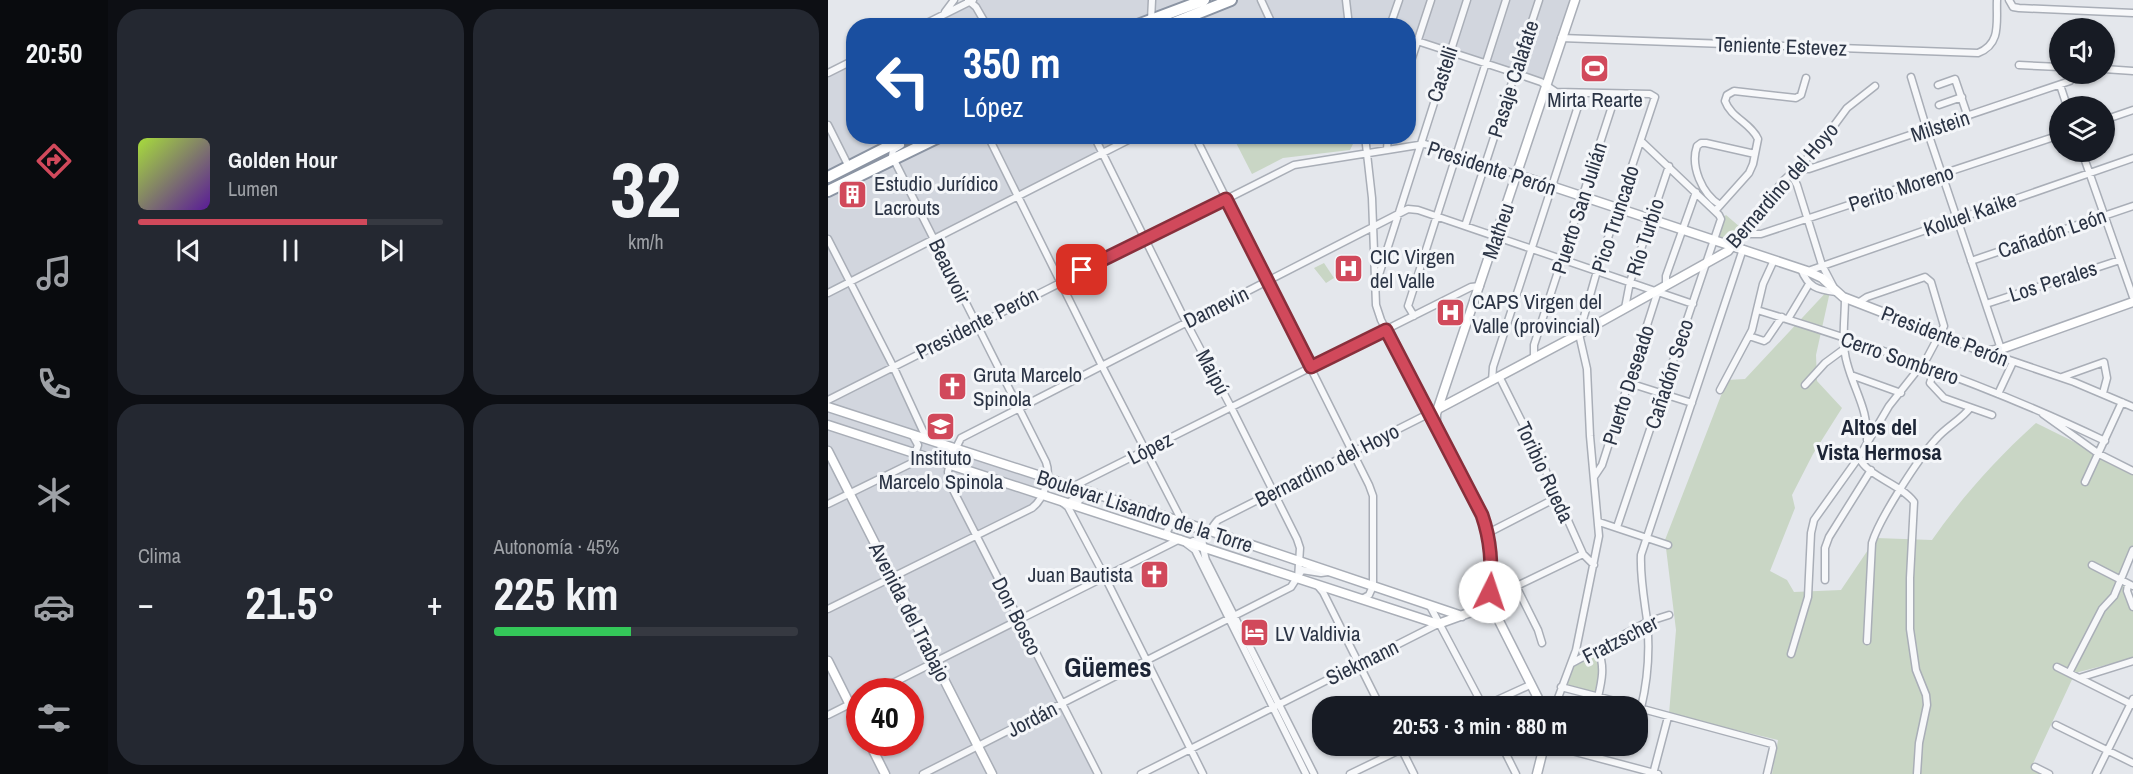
<!DOCTYPE html>
<html lang="es">
<head>
<meta charset="utf-8">
<style>
	body { margin:0; font-family:"Archivo Narrow",sans-serif; background:#242831; color:#f1f3f6; height:100vh; display:flex; flex-direction:column; font-size:22px; white-space:nowrap }
	* { box-sizing:border-box; margin:0 }
	p { font-size:20px; color:#9ea1a6 }
	.icon { flex:none; width:33px; height:33px; fill:none; stroke:currentColor; stroke-width:2; stroke-linecap:round; stroke-linejoin:round }
	.map { position:relative; flex:1; overflow:hidden }
	.side { display:flex; flex-direction:column; gap:9px; padding:9px; background:#0d0f14; width:720px }
	.side>* { flex:none }
	.top-card { position:absolute; left:18px; top:18px; width:570px; height:126px; border-radius:24px; box-shadow:0 2px 4px #0004; background:#1a4fa0; color:#fff; overflow:hidden }
	.fabs { position:absolute; left:1221px; top:18px; display:grid; gap:12px }
	.fabs a { display:grid; place-items:center; width:66px; height:66px; border-radius:50%; background:#171b24; box-shadow:0 2px 4px #0004; font-size:30px }
	.speed { position:absolute; left:18px; top:678px; display:flex; gap:12px; font-size:30px; font-weight:700; text-align:center }
	.speed>* { display:grid; place-content:center; width:78px; height:78px; border-radius:50%; background:#171b24; box-shadow:0 2px 4px #0004; line-height:1 }
	.speed .limit { border:9px solid #d22; background:#fff; color:#111 }
	.pin { position:absolute; display:grid; place-items:center; width:51px; height:51px; color:#fff; margin:-26px; border-radius:12px; box-shadow:0 3px 9px #0006 }
	.me { position:absolute; width:66px; margin:-33px; rotate:4deg; stroke-linejoin:round; filter:drop-shadow(0 0 4px #0008) }
	.turn { display:flex; align-items:center; gap:21px; height:126px; padding:0 18px; font-size:27px }
	.turn .icon { width:78px; height:78px; stroke-width:2.5 }
	.turn b { display:block; font-size:42px; line-height:51px }
	.big { font-size:45px; font-weight:700; line-height:1.1 }
	.side .card { flex:1; display:flex; flex-direction:column; justify-content:center; gap:9px; min-width:0; padding:0 21px; border-radius:24px; background:#242831 }
	.side .dial { align-items:center; gap:0 }
	.dial b { font-size:78px; line-height:1 }
	.song { display:flex; align-items:center; gap:18px }
	.cover { width:72px; height:72px; border-radius:9px; background:linear-gradient(135deg,hsl(80 70% 55%),hsl(270 70% 35%)) }
	.played { height:6px; border-radius:3px; background:linear-gradient(90deg,#d1495b 75%,#363941 75%) }
	.keys { display:flex; justify-content:space-around; direction:ltr }
	.heat { display:flex; justify-content:space-between; align-items:center; font-size:33px; direction:ltr }
	.charge { height:9px; border-radius:4px; background:linear-gradient(90deg,#34c759 45%,#363941 0) }
	.side .tiles { flex:1; display:grid; gap:9px; grid-template-columns:repeat(2,1fr) }
	.trip { position:absolute; left:484px; top:696px; width:336px; height:60px; border-radius:24px; background:#171b24; box-shadow:0 2px 4px #0004; font-weight:700; line-height:60px; text-align:center }
	main { display:flex; flex:1; min-height:0 }
	.dock { display:flex; flex-direction:column; width:108px; justify-content:space-around; align-items:center; background:#090b0e; color:#9ea1a6 }
	.dock .icon { width:42px; height:42px }
	.dock .selected { color:#d1495b }
	.dock b { font-size:27px; color:#f1f3f6 }
	.map>svg:first-child { display:block }
	.built { fill:#d2d6de; fill-rule:evenodd }
	.green { fill:#c9d6c5 }
	.lines { fill:none; stroke-linecap:round; stroke-linejoin:round }
	.street-casing { stroke:#a9aeb7; stroke-width:9 }
	.secondary-casing { stroke:#a9aeb7; stroke-width:11 }
	.highway-casing { stroke:#8b94a3; stroke-width:14 }
	.street { stroke:#f7f8fa; stroke-width:6 }
	.secondary { stroke:#fff; stroke-width:8 }
	.highway { stroke:#fff; stroke-width:10 }
	.route-casing { stroke:#882f3b; stroke-width:15 }
	.route { stroke:#d1495b; stroke-width:10 }
	.labels { text-anchor:middle; dominant-baseline:central; stroke-width:6; stroke-linejoin:round; paint-order:stroke }
	.street-label { font-size:21px; fill:#2b3445; stroke:#f4f6f9 }
	.poi-label { font-size:21px; fill:#2b3445; stroke:#f4f6f9; text-anchor:start }
	.neighbourhood-label { font-size:22px; font-weight:bold; fill:#1d2536; stroke:#f4f6f9 }
	.district-label { font-size:27px; font-weight:bold; fill:#1d2536; stroke:#f4f6f9 }
</style>
</head>
<body>
<main>
<nav class="dock">
<b>20:50</b>
<svg class="icon selected" aria-label="directions" viewBox="0 0 24 24"><path d="M12 3l9 9-9 9-9-9zM9 14v-3h6M13 9l2 2-2 2"/></svg>
<svg class="icon" aria-label="music" viewBox="0 0 24 24"><path d="M9 18V5l10-2v13"/><circle cx="6" cy="18" r="3"/><circle cx="16" cy="16" r="3"/></svg>
<svg class="icon" aria-label="phone" viewBox="0 0 24 24"><path d="M5 4h4l2 5-3 2q2 4 5 5l2-3 5 2v4C11 20 4 13 5 4z"/></svg>
<svg class="icon" aria-label="climate" viewBox="0 0 24 24"><path d="M12 3v18M4 7l16 10M4 17L20 7"/></svg>
<svg class="icon" aria-label="car" viewBox="0 0 24 24"><path d="M5 17H2v-5l4-1 3-4h7l3 4 3 1v5h-3M9 17h6M6 11h13"/><circle cx="7" cy="17" r="2"/><circle cx="17" cy="17" r="2"/></svg>
<svg class="icon" aria-label="filters" viewBox="0 0 24 24"><path d="M4 7h16M4 17h16"/><circle cx="9" cy="7" r="2"/><circle cx="15" cy="17" r="2"/></svg>
</nav>
<section class="side">
<div class="tiles">
<div class="card">
<div class="song"><i class="cover"></i><div><b>Golden Hour</b><p>Lumen</p></div></div>
<div class="played"></div>
<div class="keys"><svg class="icon" aria-label="previous" viewBox="0 0 24 24"><path d="M18 5L8 12l10 7zM5 5v14"/></svg><svg class="icon" aria-label="pause" viewBox="0 0 24 24"><path d="M8 5v14M16 5v14"/></svg><svg class="icon" aria-label="next" viewBox="0 0 24 24"><path d="M6 5l10 7-10 7zM19 5v14"/></svg></div>
</div>
<div class="card dial"><b>32</b><p>km/h</p></div>
<div class="card"><p>Clima</p>
<div class="heat"><a>−</a><b class="big">21.5°</b><a>+</a></div>
</div>
<div class="card"><p>Autonomía · 45%</p><b class="big">225 km</b><div class="charge"></div></div>
</div>
</section>
<div class="map">
<svg width="1305" height="774" viewBox="0 0 1305 774">
	<rect width="100%" height="100%" fill="#e4e7ec"/>
	<path class="built" d="M145 0H747L718 85 581 38 580 26H93Z
		M25 60 26 136 308 137 21 282 100 438 220 479 211 502 149 535 270 774H0V73ZM32 692H82V742H32Z"/>
	<path class="green" d="M405 137H524L525 144 522 150 455 158 424 174Z
		M898 215 912 227 911 231 901 240 886 241 893 219Z
		M496 263 506 278 498 283 486 268Z
		M1003 287 988 355 989 381 1014 408 985 454 964 495 967 508 942 571 959 580 966 592 1013 590 1048 538 1104 540C1134 497 1169 458 1208 423L1305 471V550L1294 573 1305 608V658L1247 673 1203 768 1215 774H944L950 740 841 714 848 630 837 540 899 380 917 379Z
		M768 655 773 672 769 693 739 685 746 666Z"/>
	<g class="lines">
		<defs>
			<path id="street" d="M140 0 148 7 159 26
				M433 0 445 26
				M518 0 521 26
				M1181 0 1185 7 1191 8 1305 13
				M117 12 126 0
				M323 20 324 0
				M93 26 145 0
				M562 26 571 0
				M580 38 687 73 713 82 728 92 822 94 827 97 769 271 751 334 759 369 762 436 771 536 748 650 727 706
				M733 38 1150 53C1174 44 1168 21 1169 0
				M1191 65 1232 67
				M1276 69 1305 71
				M580 70 603 0
				M0 73 26 60
				M1083 77 1099 130 1173 349 1174 358
				M1110 85 1127 79 1140 117
				M1232 85 1239 106
				M1111 105 1134 97
				M1276 120 1305 110
				M0 125 21 167
				M160 136 274 366 355 523
				M266 136 358 322 403 407 469 539 472 548 470 579
				M367 136 541 485 545 496V586L541 595 534 599
				M537 136 544 198 548 305 553 320 603 416
				M559 149 560 136
				M1254 152 1305 297
				M972 166 977 169H981L1242 81 1248 74
				M963 174 969 185 994 265 1005 286
				M892 205C874 194 862 166 869 146L873 143H878L927 154
				M887 211 921 173 925 164 930 139C923 123 903 118 897 101L899 95 906 91 968 98 973 95 978 78
				M637 226 711 0
				M913 234H933L1232 135
				M0 239 65 366 95 431 102 440
				M904 246 918 226 955 181 988 150 1019 108 1047 86
				M1143 261 1305 206
				M973 269C980 287 989 290 1008 292
				M980 271 1305 158
				M549 281 639 0
				M838 286V276L868 192
				M0 293 308 136
				M1017 298C1017 319 1013 342 1019 363 1026 390 1041 411 1039 440
				M1158 304 1292 260
				M797 308 802 282 841 166
				M929 310C1048 346 1165 387 1277 441
				M586 316 580 306 678 0
				M960 319 981 284
				M921 336 936 341 939 339 954 317
				M1158 352 1246 382 1305 407
				M706 357V345L788 94
				M1106 370 1102 383 1116 398 1164 415
				M1023 375 1073 393
				M671 376 712 458 755 554 766 565
				M1234 377 1276 362 1279 378 1275 393
				M664 381 665 367 754 94
				M801 383 864 403
				M977 385 997 363 1016 349
				M892 390 924 330 935 284 946 260
				M1170 394 1185 362
				M0 400 466 165 597 144 690 175
				M1215 414 1271 454 1305 471
				M85 436 90 445 86 457
				M1031 457C1038 476 1073 484 1086 502L1082 578V629L1088 670 1098 695 1099 705 1091 743 1089 774
				M112 458 118 460 124 456 133 438 580 209 590 210 865 304
				M122 462 120 472 122 484 270 774
				M766 477 774 465 830 291
				M1257 482 1294 402
				M244 487 643 287 652 286
				M243 501H251L253 494 250 489
				M235 503 240 507 276 575 375 774
				M0 504 96 457
				M771 522 840 545
				M789 527 893 219 891 215 813 141
				M660 533 730 497
				M341 537 339 531 344 523 360 529 368 528C377 537 374 549 378 560L486 774
				M365 541C379 543 381 529 390 520L610 409
				M359 544 367 550 478 774
				M1264 565 1305 586
				M997 580V548L1001 537 1043 470
				M1300 584 1299 591 1305 607
				M490 586 495 592 552 706
				M688 586 710 630 714 643
				M663 602 668 596 755 554
				M602 606 655 706
				M0 609 204 508C217 498 223 476 218 462L64 156 65 150 73 145
				M1039 641 1044 543C1051 519 1090 459 1108 439 1118 427 1133 420 1142 408
				M770 650C777 666 774 680 770 697
				M963 654 980 597 983 533 986 520 1031 457 1061 406 1099 358 1116 326 1103 282 1097 277 1039 297 1030 303
				M744 663 819 622 841 615
				M1229 667 1305 705
				M1241 673 1274 609 1286 596 1305 550
				M1251 678 1305 661
				M733 687 806 706
				M47 692 352 539
				M656 706 702 685
				M811 708 944 744 945 748 939 774
				M813 708C820 679 822 650 819 620 816 598 812 577 813 555L915 249
				M0 715 32 699
				M1228 725 1305 763
				M572 746 586 774
				M674 746 688 774
				M725 746 830 774
				M1207 767 1221 774
				M95 774 463 587 474 570 493 573 500 572
				M313 774 610 624
				M522 774 580 746
				M825 774 840 717
				M1268 774 1305 699"/>
			<path id="secondary" d="M690 175 979 271 994 278 1015 297 1157 352 1173 349 1305 302
				M0 407 382 531 634 616
				M610 409 751 334 900 251 904 246
				M0 425 610 624 657 607 662 603
				M0 451 164 774
				M0 661 32 725
				M714 706 662 603 664 563 660 533 654 515 612 433 608 422V414L747 0
				M41 742 57 774
				M709 774 716 746"/>
			<path id="highway" d="M307 26 376 0
				M338 26 403 0
				M0 177 81 136
				M0 191 113 136"/>
		</defs>
		<use href="#street" class="street-casing"/>
		<use href="#secondary" class="secondary-casing"/>
		<use href="#highway" class="highway-casing"/>
		<use href="#street" class="street"/>
		<use href="#secondary" class="secondary"/>
		<use href="#highway" class="highway"/>
	</g>
	<g class="lines">
		<defs>
			<path id="route" d="M254 270 398 199 483 367 558 330 654 515C663 541 664 564 662 592"/>
		</defs>
		<use href="#route" class="route-casing"/>
		<use href="#route" class="route"/>
	</g>
	<defs>
		<symbol id="stadium-square" viewBox="-11 -11 22 22"><rect x="-9" y="-9" width="18" height="18" rx="4" fill="#d1495b" stroke="#f4f6f9"/><path d="M0-5a6.5 5 0 1 0 0 10a6.5 5 0 1 0 0-10ZM-3.5-1.8h7v3.6h-7Z" fill="#fff"/></symbol>
		<symbol id="building-square" viewBox="-11 -11 22 22"><rect x="-9" y="-9" width="18" height="18" rx="4" fill="#d1495b" stroke="#f4f6f9"/><path d="M-4-6H4V6H1V3H-1V6H-4ZM-2.5-4.3h1.7v1.8h-1.7ZM.8-4.3h1.7v1.8H.8ZM-2.5-1h1.7V.8h-1.7ZM.8-1h1.7V.8H.8Z" fill="#fff"/></symbol>
		<symbol id="hospital-square" viewBox="-11 -11 22 22"><rect x="-9" y="-9" width="18" height="18" rx="4" fill="#d1495b" stroke="#f4f6f9"/><path d="M-5-5h3v3.5h4V-5h3V5h-3V1.5h-4V5h-3Z" fill="#fff"/></symbol>
		<symbol id="church-square" viewBox="-11 -11 22 22"><rect x="-9" y="-9" width="18" height="18" rx="4" fill="#d1495b" stroke="#f4f6f9"/><path d="M-1.2-6h2.4v3.5h3.3v2.4h-3.3V6h-2.4V-.1h-3.3v-2.4h3.3Z" fill="#fff"/></symbol>
		<symbol id="school-square" viewBox="-11 -11 22 22"><rect x="-9" y="-9" width="18" height="18" rx="4" fill="#d1495b" stroke="#f4f6f9"/><path d="M0-5L7-2L0 1L-7-2ZM-4 1L0 2.5L4 1V4Q0 6-4 4Z" fill="#fff"/></symbol>
		<symbol id="hotel-square" viewBox="-11 -11 22 22"><rect x="-9" y="-9" width="18" height="18" rx="4" fill="#d1495b" stroke="#f4f6f9"/><path d="M-6-4.5h1.5V1H6V5H4.5V3h-9V5H-6ZM-4 0a1.8 1.8 0 1 1 3.6 0ZM.5 0V-2.5h3Q6-2.5 6 0Z" fill="#fff"/></symbol>
	</defs>
	<g fill-rule="evenodd">
		<use href="#stadium-square" x="750" y="52" width="33" height="33"/>
		<use href="#building-square" x="8" y="178" width="33" height="33"/>
		<use href="#hospital-square" x="504" y="252" width="33" height="33"/>
		<use href="#hospital-square" x="606" y="296" width="33" height="33"/>
		<use href="#church-square" x="108" y="370" width="33" height="33"/>
		<use href="#school-square" x="96" y="410" width="33" height="33"/>
		<use href="#church-square" x="310" y="558" width="33" height="33"/>
		<use href="#hotel-square" x="410" y="616" width="33" height="33"/>
	</g>
	<g class="labels">
		<g class="street-label">
			<text transform="translate(953 46) rotate(2)">Teniente Estevez</text>
			<text transform="translate(614 74) rotate(-72)">Castelli</text>
			<text transform="translate(685 79) rotate(-72)">Pasaje Calafate</text>
			<text transform="translate(1112 126) rotate(-18)">Milstein</text>
			<text transform="translate(664 168) rotate(18)">Presidente Perón</text>
			<text transform="translate(954 185) rotate(-49)">Bernardino del Hoyo</text>
			<text transform="translate(1073 188) rotate(-18)">Perito Moreno</text>
			<text transform="translate(751 208) rotate(-72)">Puerto San Julián</text>
			<text transform="translate(1142 214) rotate(-19)">Koluel Kaike</text>
			<text transform="translate(787 219) rotate(-72)">Pico Truncado</text>
			<text transform="translate(670 231) rotate(-71)">Matheu</text>
			<text transform="translate(1224 233) rotate(-19)">Cañadón León</text>
			<text transform="translate(817 237) rotate(-72)">Río Turbio</text>
			<text transform="translate(122 271) rotate(64)">Beauvoir</text>
			<text transform="translate(1225 281) rotate(-18)">Los Perales</text>
			<text transform="translate(388 307) rotate(-26)">Damevin</text>
			<text transform="translate(149 323) rotate(-27)">Presidente Perón</text>
			<text transform="translate(1117 336) rotate(21)">Presidente Perón</text>
			<text transform="translate(1072 358) rotate(19)">Cerro Sombrero</text>
			<text transform="translate(385 372) rotate(62)">Maipú</text>
			<text transform="translate(841 374) rotate(-72)">Cañadón Seco</text>
			<text transform="translate(800 385) rotate(-72)">Puerto Deseado</text>
			<text transform="translate(322 448) rotate(-27)">López</text>
			<text transform="translate(499 465) rotate(-27)">Bernardino del Hoyo</text>
			<text transform="translate(717 472) rotate(65)">Toribio Rueda</text>
			<text transform="translate(317 511) rotate(18)">Boulevar Lisandro de la Torre</text>
			<text transform="translate(82 612) rotate(63)">Avenida del Trabajo</text>
			<text transform="translate(189 616) rotate(63)">Don Bosco</text>
			<text transform="translate(792 639) rotate(-27)">Fratzscher</text>
			<text transform="translate(534 662) rotate(-26)">Siekmann</text>
			<text transform="translate(204 719) rotate(-27)">Jordán</text>
		</g>
		<g class="poi-label">
			<text x="767" y="99" text-anchor="middle">Mirta Rearte</text>
			<text x="46" y="183">Estudio Jurídico<tspan x="46" dy="24">Lacrouts</tspan></text>
			<text x="542" y="256">CIC Virgen<tspan x="542" dy="24">del Valle</tspan></text>
			<text x="644" y="301">CAPS Virgen del<tspan x="644" dy="24">Valle (provincial)</tspan></text>
			<text x="145" y="374">Gruta Marcelo<tspan x="145" dy="24">Spinola</tspan></text>
			<text x="113" y="457" text-anchor="middle">Instituto<tspan x="113" dy="24">Marcelo Spinola</tspan></text>
			<text x="305" y="574" text-anchor="end">Juan Bautista</text>
			<text x="447" y="633">LV Valdivia</text>
		</g>
		<g class="neighbourhood-label">
			<text x="1051" y="427">Altos del<tspan x="1051" dy="25">Vista Hermosa</tspan></text>
		</g>
		<g class="district-label">
			<text x="280" y="667">Güemes</text>
		</g>
	</g>
</svg>
<div class="fabs">
<a><svg class="icon" aria-label="sound" viewBox="0 0 24 24"><path d="M4 9h4l5-4v14l-5-4H4zM17 9q2 3 0 6"/></svg></a>
<a><svg class="icon" aria-label="layers" viewBox="0 0 24 24"><path d="M12 4l9 5-9 5-9-5zM3 14l9 5 9-5"/></svg></a>
</div>
<div class="speed"><div class="limit">40</div></div>
<div class="pin" style="left:254px;top:270px;background:#d93025"><svg class="icon" aria-label="arrive" viewBox="0 0 24 24"><path d="M6 21V4h12l-3 4 3 4H6"/></svg></div>
<svg class="me" style="left:662px;top:592px" viewBox="-20 -20 40 40"><circle r="19" fill="#fff"/><path d="M0-13L10 11 0 6-10 11z" fill="#d1495b"/></svg>
<div class="trip">20:53 · 3 min · 880 m</div>
<div class="top-card">
<div class="turn"><svg class="icon" aria-label="left" viewBox="0 0 24 24"><path d="M17 20v-9H6M10 6l-5 5 5 5"/></svg><div><b>350 m</b>López</div></div>
</div>
</div>
</main>
</body>
</html>
